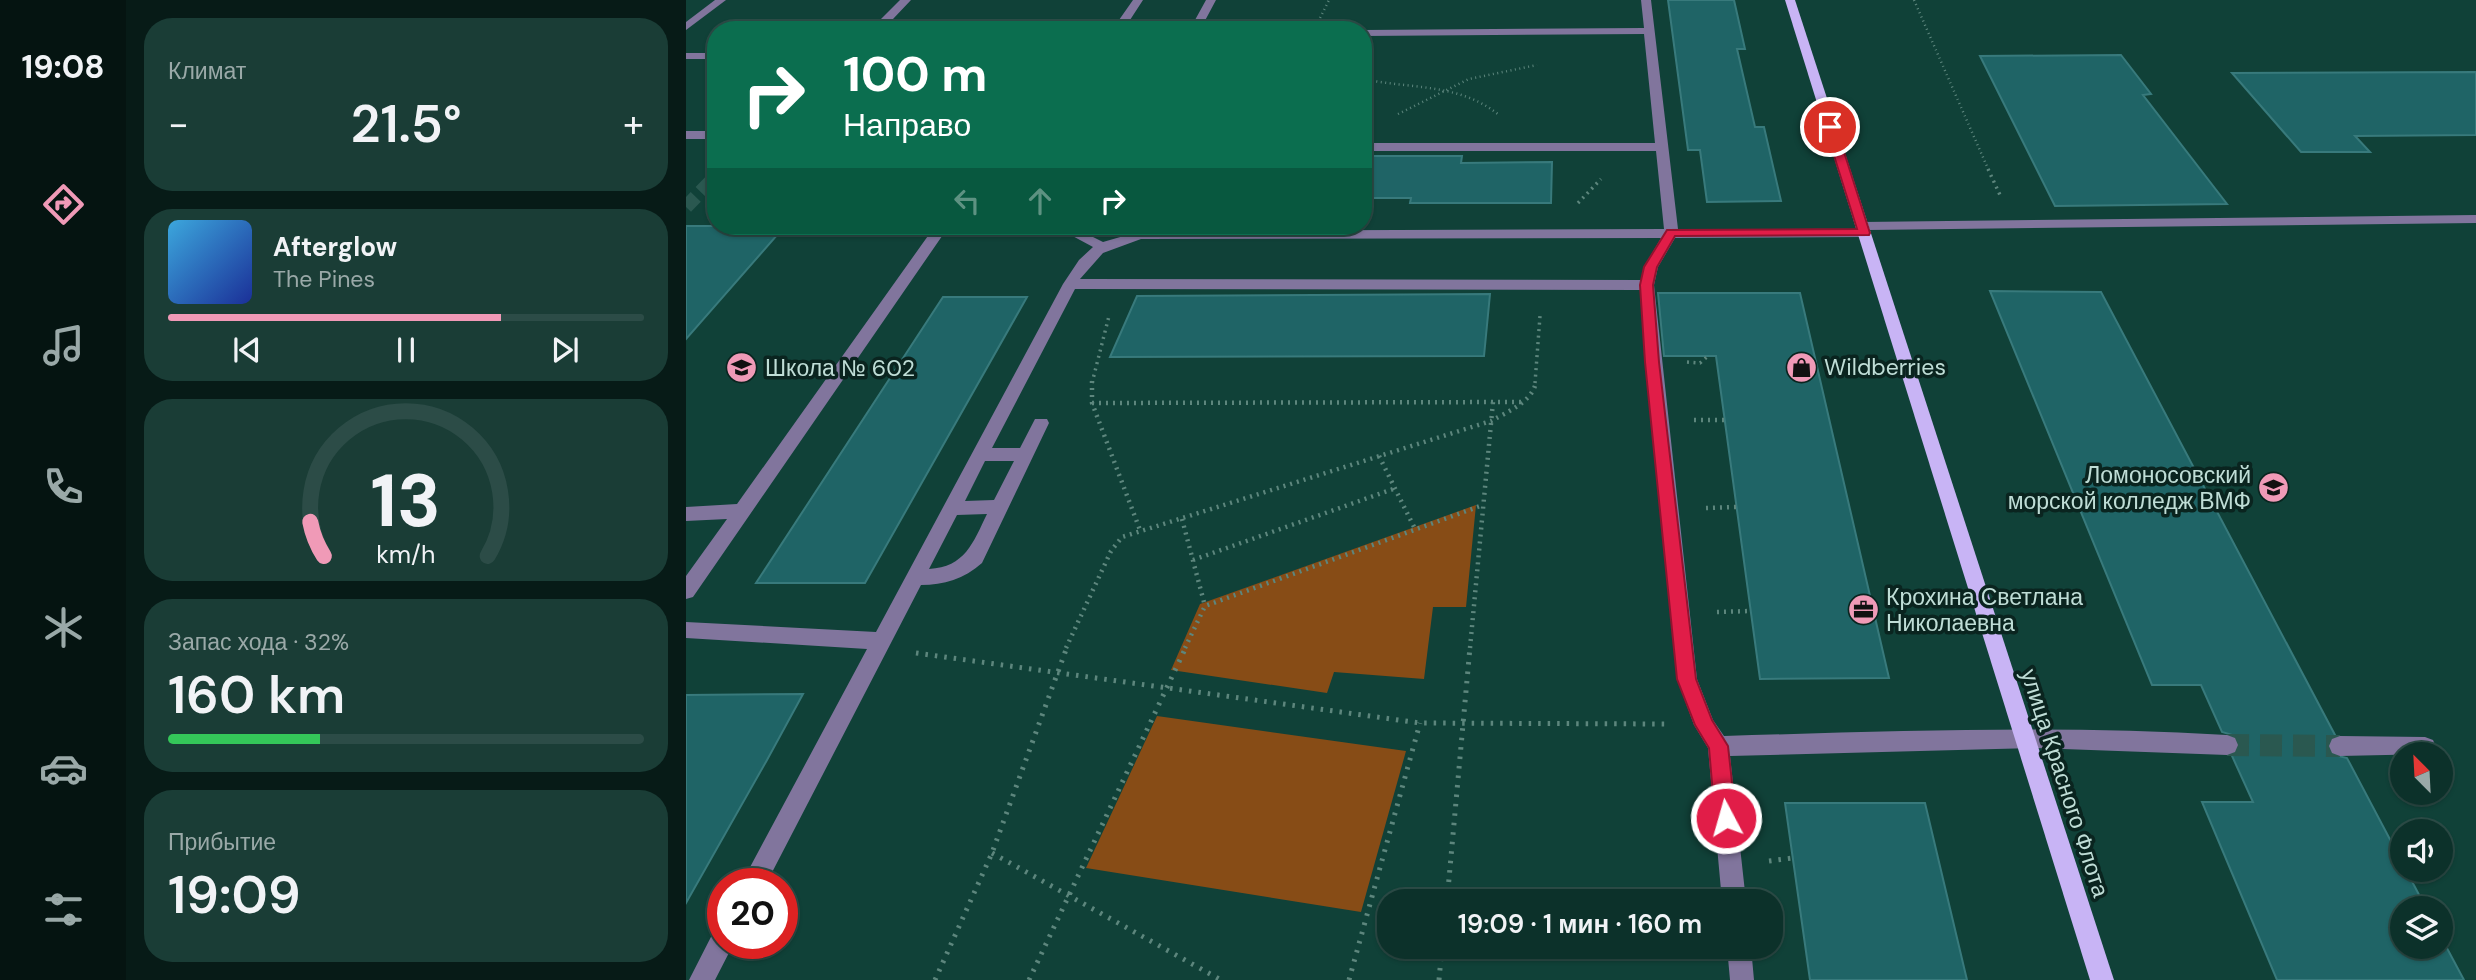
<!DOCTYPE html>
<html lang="ru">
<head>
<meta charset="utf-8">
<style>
	body { margin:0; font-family:"DM Sans",sans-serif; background:#1a3d36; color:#f1f3f6; height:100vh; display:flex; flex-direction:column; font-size:26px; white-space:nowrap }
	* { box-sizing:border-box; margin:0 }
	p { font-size:23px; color:#9aa9a8 }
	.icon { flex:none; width:38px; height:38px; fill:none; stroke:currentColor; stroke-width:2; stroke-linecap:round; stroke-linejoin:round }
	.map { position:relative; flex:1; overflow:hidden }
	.details { display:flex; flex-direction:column; gap:18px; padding:18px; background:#071b17; width:560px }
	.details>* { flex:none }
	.banner { position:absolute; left:21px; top:21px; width:665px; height:214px; border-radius:28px; box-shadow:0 2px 5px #0004,0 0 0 2px #2c4c47; background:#0b6e4f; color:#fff; overflow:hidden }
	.needle { width:46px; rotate:336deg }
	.buttons { position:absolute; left:1704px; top:742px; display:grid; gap:14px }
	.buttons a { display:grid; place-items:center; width:63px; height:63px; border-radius:50%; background:#0c312a; box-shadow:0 2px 5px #0004,0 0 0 2px #2c4c47; font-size:35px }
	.speed { position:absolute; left:21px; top:868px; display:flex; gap:14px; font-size:35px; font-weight:700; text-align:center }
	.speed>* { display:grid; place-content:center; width:91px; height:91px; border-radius:50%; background:#0c312a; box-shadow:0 2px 5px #0004,0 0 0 2px #2c4c47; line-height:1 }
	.speed .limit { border:10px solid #d22; background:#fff; color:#111 }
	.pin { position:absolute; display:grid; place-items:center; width:60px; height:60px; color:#fff; margin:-30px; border:4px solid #fff; border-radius:50%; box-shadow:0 2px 7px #0007 }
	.me { position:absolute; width:77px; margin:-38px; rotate:354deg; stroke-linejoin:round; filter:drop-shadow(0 0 5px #0008) }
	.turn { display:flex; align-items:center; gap:24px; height:147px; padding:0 21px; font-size:32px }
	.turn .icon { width:91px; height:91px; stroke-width:2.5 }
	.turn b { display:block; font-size:49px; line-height:60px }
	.lanes { display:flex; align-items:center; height:66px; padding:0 21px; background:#0003; justify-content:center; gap:35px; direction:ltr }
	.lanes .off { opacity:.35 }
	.big { font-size:52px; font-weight:600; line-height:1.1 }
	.details .widget { flex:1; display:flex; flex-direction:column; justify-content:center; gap:10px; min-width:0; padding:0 24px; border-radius:28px; background:#1a3d36 }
	.details .dial { align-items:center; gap:0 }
	.dial svg { height:182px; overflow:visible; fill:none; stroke:#2c4c47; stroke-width:7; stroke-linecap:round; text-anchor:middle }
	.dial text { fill:#f1f3f6; stroke:none }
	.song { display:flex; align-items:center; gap:21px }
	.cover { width:84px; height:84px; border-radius:10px; background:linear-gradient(135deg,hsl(200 70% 55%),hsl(230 70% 35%)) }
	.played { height:7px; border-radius:4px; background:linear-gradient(90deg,#f09ab7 70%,#2c4c47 70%) }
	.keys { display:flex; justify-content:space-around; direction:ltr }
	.heat { display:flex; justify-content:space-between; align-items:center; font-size:38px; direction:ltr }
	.charge { height:10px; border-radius:5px; background:linear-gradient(90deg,#34c759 32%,#2c4c47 0) }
	.trip { position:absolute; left:691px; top:889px; width:406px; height:70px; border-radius:28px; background:#0c312a; box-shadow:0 2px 5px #0004,0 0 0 2px #2c4c47; font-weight:600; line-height:70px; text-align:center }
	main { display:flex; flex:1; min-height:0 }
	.dock { display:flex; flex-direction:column; width:126px; justify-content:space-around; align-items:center; background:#051411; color:#9aa9a8 }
	.dock .icon { width:49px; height:49px }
	.dock .current { color:#f09ab7 }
	.dock b { font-size:32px; color:#f1f3f6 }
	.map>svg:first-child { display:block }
	.green { fill:#874c16 }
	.building { fill:#1f6466; stroke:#387a7c; stroke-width:2 }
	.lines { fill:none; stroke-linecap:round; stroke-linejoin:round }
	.minor-tunnel-far1 { stroke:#2a5850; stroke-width:14; stroke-dasharray:14 7; stroke-linecap:butt }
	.minor-tunnel { stroke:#2a5850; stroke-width:22; stroke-dasharray:22 11; stroke-linecap:butt }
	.path-far3 { stroke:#5d867d; stroke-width:2.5; stroke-dasharray:1 3.5; stroke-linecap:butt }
	.path-far2 { stroke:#5d867d; stroke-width:3.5; stroke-dasharray:2 4.5; stroke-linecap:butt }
	.path-far1 { stroke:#5d867d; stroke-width:4.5; stroke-dasharray:2 5; stroke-linecap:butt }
	.path { stroke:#5d867d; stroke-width:5; stroke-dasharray:2.5 7; stroke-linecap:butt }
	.minor { fill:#81759d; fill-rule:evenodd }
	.major { fill:#c8b4f5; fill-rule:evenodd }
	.route { fill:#e11d48; stroke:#92132f; stroke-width:2 }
	.labels { text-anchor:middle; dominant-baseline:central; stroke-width:7; stroke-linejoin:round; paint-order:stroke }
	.poi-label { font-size:23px; fill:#bfddd6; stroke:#0a241f; text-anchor:start }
	.street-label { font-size:23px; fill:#bfddd6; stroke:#0a241f }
</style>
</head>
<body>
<main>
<nav class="dock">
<b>19:08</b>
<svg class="icon current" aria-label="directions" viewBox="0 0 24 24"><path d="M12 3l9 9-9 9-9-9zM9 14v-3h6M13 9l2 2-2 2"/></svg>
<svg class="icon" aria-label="music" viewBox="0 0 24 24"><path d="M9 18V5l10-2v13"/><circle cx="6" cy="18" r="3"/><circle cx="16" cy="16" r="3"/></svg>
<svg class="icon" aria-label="phone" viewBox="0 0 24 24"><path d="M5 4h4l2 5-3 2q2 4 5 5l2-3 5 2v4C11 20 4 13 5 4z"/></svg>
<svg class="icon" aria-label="climate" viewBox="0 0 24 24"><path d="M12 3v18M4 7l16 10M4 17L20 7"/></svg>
<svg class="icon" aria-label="car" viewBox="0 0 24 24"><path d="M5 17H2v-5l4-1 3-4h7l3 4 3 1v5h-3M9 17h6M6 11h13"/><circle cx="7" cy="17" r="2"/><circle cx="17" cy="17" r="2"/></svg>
<svg class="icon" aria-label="filters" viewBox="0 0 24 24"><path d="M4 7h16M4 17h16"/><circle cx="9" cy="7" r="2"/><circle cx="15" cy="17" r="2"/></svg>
</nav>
<section class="details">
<div class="widget"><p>Климат</p>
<div class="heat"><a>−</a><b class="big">21.5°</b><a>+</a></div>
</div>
<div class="widget">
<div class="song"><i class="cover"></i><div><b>Afterglow</b><p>The Pines</p></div></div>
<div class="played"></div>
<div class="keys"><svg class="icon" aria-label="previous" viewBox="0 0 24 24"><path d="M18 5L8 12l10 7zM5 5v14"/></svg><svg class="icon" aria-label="pause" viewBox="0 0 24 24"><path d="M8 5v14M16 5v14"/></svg><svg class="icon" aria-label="next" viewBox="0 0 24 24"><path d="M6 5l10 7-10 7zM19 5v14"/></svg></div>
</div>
<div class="widget dial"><svg viewBox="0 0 100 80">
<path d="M14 69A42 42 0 1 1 86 69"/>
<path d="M14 69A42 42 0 0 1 8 54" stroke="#f09ab7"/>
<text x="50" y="56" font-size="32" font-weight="700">13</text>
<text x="50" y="72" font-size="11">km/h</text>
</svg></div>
<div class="widget"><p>Запас хода · 32%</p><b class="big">160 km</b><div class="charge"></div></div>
<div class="widget"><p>Прибытие</p><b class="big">19:09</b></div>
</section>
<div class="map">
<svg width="1790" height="980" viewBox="0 0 1790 980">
	<rect width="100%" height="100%" fill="#104138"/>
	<path class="green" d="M790 505 780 607H747L738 679 648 672 641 693 485 670 514 604Z
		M471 716 720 751 675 912 400 868Z"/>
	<path class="building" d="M982 0H1048L1059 49H1051L1069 127H1078L1095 201 1021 202 1014 150H1002Z
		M1435 55 1465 94 1457 95 1541 204 1369 206 1294 56Z
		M1790 72V135L1669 136 1684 152H1615L1546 73Z
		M677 156H776L775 163 866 162 865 203H724L725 198H677Z
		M0 226H99L0 339Z
		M1304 291 1415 292 1649 735 1641 745 1644 754 1661 758 1717 864V870H1720L1740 908H1717V947H1755V937L1778 980H1591L1516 802H1567L1546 756 1551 753 1554 744 1550 736 1536 732 1515 685H1466Z
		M972 293H1114L1203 678 1074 679 1030 356H978Z
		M804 294 798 356 424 357 451 296Z
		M257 297H341L179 583H70Z
		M117 694 81 760 0 903V695Z
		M1099 803H1239L1281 980H1124Z"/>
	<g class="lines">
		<path class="minor-tunnel-far1" d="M0 207 30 176"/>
		<path class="minor-tunnel" d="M1541 745 1654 746"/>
		<path class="path-far3" d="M1228 0 1303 171
			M127 30 140 27
			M628 30 643 0
			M677 79C724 89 774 83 813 115
			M712 114 783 79 851 65"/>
		<path class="path-far2" d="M1302 169 1314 195
			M892 203 915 179
			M1001 362 1014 363 1022 356
			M406 383 423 316
			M849 383 854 316"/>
		<path class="path-far1" d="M406 381V403L454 530
			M406 403 836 402
			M1008 420H1039
			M693 456 730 531
			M1020 508 1050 507
			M496 519 519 606
			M507 560 710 488
			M1031 612 1065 611
			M380 648 425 551 436 537 805 421C821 412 848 401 850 381
			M499 648 519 606 797 505
			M784 648 807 402"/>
		<path class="path" d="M230 653 734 723 979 724
			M306 853 535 980
			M1083 861 1107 858
			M761 901 784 647
			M249 980 306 853 381 647
			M343 980 500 647
			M663 980 734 723
			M753 980 756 947"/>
		<path class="minor" d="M29 0H40L0 30V22Z
			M214 0H225L207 19 433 20 447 0H457L444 20H509L520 0H530L514 30H504L506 26H197L168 25 163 22 168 19H195Z
			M955 0H965L992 229H1171L1169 226 1176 222 1790 215V223L1182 230 1185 233 1178 237 989 238 972 267 968 285 1011 679 1027 720 1038 736C1206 731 1373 725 1541 735L1549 738 1552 745 1549 752 1541 755 1350 748 1044 756 1060 901H1036L1022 748 1008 725 991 679 954 290 389 289 306 448H334L349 419H361L363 423 296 563C278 579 258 585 235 585L80 884H55L181 649 0 638V622L190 632 377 284 393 260 407 247 368 226H385L417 242 455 231 978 229 970 151H677V143H969L958 34 677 36V30L958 28ZM975 238 958 267 955 280 394 279 417 253 455 239ZM299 461H328L308 500 279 501ZM301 514C287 543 279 567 243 569L271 515Z
			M0 53H30V59H0Z
			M0 131H30V139H0Z
			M249 226H263L7 597 0 599V576L41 519 0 521V507L51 504Z
			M1654 736 1739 737 1747 740 1750 747 1746 754 1654 756 1646 753 1643 746 1646 739Z
			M37 928V943H48L29 980H3L28 931Z
			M1041 947H1065L1068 980H1044Z"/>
		<path class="major" d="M1099 0H1109L1428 980H1404Z"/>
	</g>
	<path class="route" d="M1144 124 1150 127 1184 233 1183 235 989 236 971 267 967 285 973 362 1010 679 1026 720 1042 746 1050 818 1047 825 1040 828 1032 825 1029 818 1023 748 1009 725 991 679 959 362 954 285 958 267 981 230 1171 229 1139 127Z"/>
	<defs>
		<symbol id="shop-disc" viewBox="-11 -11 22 22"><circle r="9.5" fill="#f09ab7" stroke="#0a241f"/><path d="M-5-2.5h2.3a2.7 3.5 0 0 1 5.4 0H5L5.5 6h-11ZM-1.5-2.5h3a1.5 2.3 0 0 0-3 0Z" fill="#111"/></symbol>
		<symbol id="school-disc" viewBox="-11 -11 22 22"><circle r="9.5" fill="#f09ab7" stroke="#0a241f"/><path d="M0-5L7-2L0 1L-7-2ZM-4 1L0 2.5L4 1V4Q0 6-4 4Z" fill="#111"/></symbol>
		<symbol id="university-disc" viewBox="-11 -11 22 22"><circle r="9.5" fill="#f09ab7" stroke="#0a241f"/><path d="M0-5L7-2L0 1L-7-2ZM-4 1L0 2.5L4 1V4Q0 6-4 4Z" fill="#111"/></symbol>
		<symbol id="office-disc" viewBox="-11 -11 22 22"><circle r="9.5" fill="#f09ab7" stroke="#0a241f"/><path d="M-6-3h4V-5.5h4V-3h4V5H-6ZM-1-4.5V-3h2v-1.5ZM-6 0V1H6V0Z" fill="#111"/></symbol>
	</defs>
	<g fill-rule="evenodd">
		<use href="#shop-disc" x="1098" y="350" width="35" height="35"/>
		<use href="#school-disc" x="38" y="350" width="35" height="35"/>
		<use href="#university-disc" x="1570" y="470" width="35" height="35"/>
		<use href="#office-disc" x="1160" y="592" width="35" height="35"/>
	</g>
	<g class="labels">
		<g class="poi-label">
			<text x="1138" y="367">Wildberries</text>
			<text x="79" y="368">Школа № 602</text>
			<text x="1565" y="475" text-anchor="end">Ломоносовский<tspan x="1565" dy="26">морской колледж ВМФ</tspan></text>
			<text x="1200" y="597">Крохина Светлана<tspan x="1200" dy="26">Николаевна</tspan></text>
		</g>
		<g class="street-label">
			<text transform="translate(1379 783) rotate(72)">улица Красного Флота</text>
		</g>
	</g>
</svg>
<div class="buttons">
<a><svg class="needle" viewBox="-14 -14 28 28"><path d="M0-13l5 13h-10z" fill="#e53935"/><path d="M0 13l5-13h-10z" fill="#9aa9a8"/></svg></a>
<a><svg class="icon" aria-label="sound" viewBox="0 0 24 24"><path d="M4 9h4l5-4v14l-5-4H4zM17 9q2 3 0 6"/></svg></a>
<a><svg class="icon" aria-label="layers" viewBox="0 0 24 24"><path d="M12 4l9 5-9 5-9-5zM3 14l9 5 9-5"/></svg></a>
</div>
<div class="speed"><div class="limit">20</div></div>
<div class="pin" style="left:1144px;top:127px;background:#d93025"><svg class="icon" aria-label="arrive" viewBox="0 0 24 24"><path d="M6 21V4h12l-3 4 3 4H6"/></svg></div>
<svg class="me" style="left:1040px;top:818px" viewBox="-20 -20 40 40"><circle r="17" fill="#e11d48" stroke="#fff" stroke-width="3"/><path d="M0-11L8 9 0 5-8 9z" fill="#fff"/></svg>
<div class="trip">19:09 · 1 мин · 160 m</div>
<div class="banner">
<div class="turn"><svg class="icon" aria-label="right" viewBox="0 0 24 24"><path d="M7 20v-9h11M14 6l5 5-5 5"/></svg><div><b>100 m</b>Направо</div></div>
<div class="lanes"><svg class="icon off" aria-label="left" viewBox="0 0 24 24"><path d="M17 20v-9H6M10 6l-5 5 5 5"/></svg><svg class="icon off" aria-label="ahead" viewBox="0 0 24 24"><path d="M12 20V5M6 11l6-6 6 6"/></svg><svg class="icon" aria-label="right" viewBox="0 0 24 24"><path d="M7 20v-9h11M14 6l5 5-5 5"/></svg></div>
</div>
</div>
</main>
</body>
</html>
